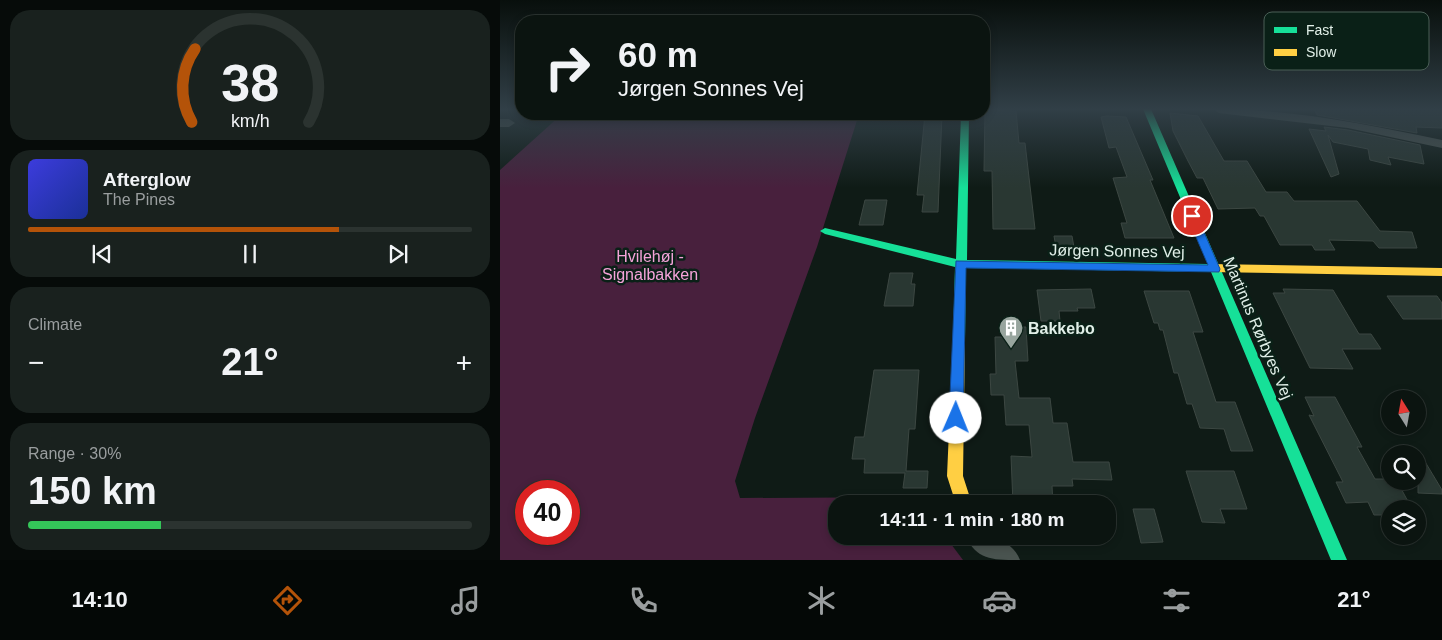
<!DOCTYPE html>
<html lang="en">
<head>
<meta charset="utf-8">
<style>
	body { margin:0; font-family:Arial,sans-serif; background:#19211e; color:#f1f3f6; height:100vh; display:flex; flex-direction:column; font-size:19px; white-space:nowrap }
	* { box-sizing:border-box; margin:0 }
	p { font-size:16px; color:#9a9e9f }
	.icon { flex:none; width:28px; height:28px; fill:none; stroke:currentColor; stroke-width:2; stroke-linecap:round; stroke-linejoin:round }
	.map { position:relative; flex:1; overflow:hidden }
	.panel { display:flex; flex-direction:column; gap:10px; padding:10px; background:#060b09; width:500px }
	.panel>* { flex:none }
	.banner { position:absolute; left:15px; top:15px; width:475px; height:105px; border-radius:20px; box-shadow:0 2px 8px #0003,0 0 0 1px #2b3330; background:#0b1410; color:#f1f3f6; overflow:hidden }
	.needle { width:32px; rotate:349deg }
	.tools { position:absolute; left:881px; top:390px; display:grid; gap:10px }
	.tools a { display:grid; place-items:center; width:45px; height:45px; border-radius:50%; background:#0b1410; box-shadow:0 2px 8px #0003,0 0 0 1px #2b3330; font-size:25px }
	.speed { position:absolute; left:15px; top:480px; display:flex; gap:10px; font-size:25px; font-weight:700; text-align:center }
	.speed>* { display:grid; place-content:center; width:65px; height:65px; border-radius:50%; background:#0b1410; box-shadow:0 2px 8px #0003,0 0 0 1px #2b3330; line-height:1 }
	.speed .limit { border:8px solid #d22; background:#fff; color:#111 }
	.pin { position:absolute; display:grid; place-items:center; width:42px; height:42px; color:#fff; margin:-21px; border:2px solid #fff; border-radius:50%; box-shadow:0 1px 5px #0007 }
	.me { position:absolute; width:55px; margin:-28px; rotate:1deg; stroke-linejoin:round; filter:drop-shadow(0 0 4px #0008) }
	.turn { display:flex; align-items:center; gap:18px; height:105px; padding:0 20px; font-size:22px }
	.turn .icon { width:65px; height:65px; stroke-width:2.5 }
	.turn b { display:block; font-size:35px; line-height:42px }
	.big { font-size:38px; font-weight:700; line-height:1.1 }
	.panel .card { flex:1; display:flex; flex-direction:column; justify-content:center; gap:8px; min-width:0; padding:0 18px; border-radius:20px; background:#19211e }
	.panel .dial { align-items:center; gap:0 }
	.dial svg { height:130px; overflow:visible; fill:none; stroke:#2b3330; stroke-width:7; stroke-linecap:round; text-anchor:middle }
	.dial text { fill:#f1f3f6; stroke:none }
	.song { display:flex; align-items:center; gap:15px }
	.cover { width:60px; height:60px; border-radius:8px; background:linear-gradient(135deg,hsl(240 70% 55%),hsl(230 70% 35%)) }
	.played { height:5px; border-radius:2px; background:linear-gradient(90deg,#b45309 70%,#2b3330 70%) }
	.keys { display:flex; justify-content:space-around; direction:ltr }
	.heat { display:flex; justify-content:space-between; align-items:center; font-size:28px; direction:ltr }
	.charge { height:8px; border-radius:4px; background:linear-gradient(90deg,#34c759 30%,#2b3330 0) }
	.trip { position:absolute; left:328px; top:495px; width:288px; height:50px; border-radius:20px; background:#0b1410; box-shadow:0 2px 8px #0003,0 0 0 1px #2b3330; font-weight:700; line-height:50px; text-align:center }
	.tabs { display:flex; height:80px; justify-content:space-around; align-items:center; background:#040806; color:#9a9e9f }
	.tabs .icon { width:35px; height:35px }
	.tabs .active { color:#b45309 }
	.tabs b { font-size:22px; color:#f1f3f6 }
	main { display:flex; flex:1; min-height:0 }
	.map>svg:first-child { display:block }
	.green { fill:#48203d; fill-rule:evenodd }
	.building { fill:#293732; stroke:#3c4742 }
	.lines { fill:none; stroke-linecap:round; stroke-linejoin:round }
	.street { fill:#49534f; fill-rule:evenodd }
	.fast { fill:#16e098; fill-rule:evenodd }
	.slow { fill:#ffcf43; fill-rule:evenodd }
	.route { fill:#1a73e8; stroke:#114b97 }
	.labels { text-anchor:middle; dominant-baseline:central; stroke-width:5; stroke-linejoin:round; paint-order:stroke }
	.street-label { font-size:16px; fill:#e1efe8; stroke:#0a2017 }
	.park-label { font-size:16px; fill:#f4a3d9; stroke:#0a2017 }
	.poi-label { font-size:16px; font-weight:bold; fill:#e1efe8; stroke:#0a2017; text-anchor:start }
	.key { fill:#0a2017; stroke:#4a5e56; stroke-width:1 }
	.key-label { font-size:14px; fill:#e1efe8 }
</style>
</head>
<body>
<main>
<section class="panel">
<div class="card dial"><svg viewBox="0 0 100 80">
<path d="M14 69A42 42 0 1 1 86 69"/>
<path d="M14 69A42 42 0 0 1 16 24" stroke="#b45309"/>
<text x="50" y="56" font-size="32" font-weight="700">38</text>
<text x="50" y="72" font-size="11">km/h</text>
</svg></div>
<div class="card">
<div class="song"><i class="cover"></i><div><b>Afterglow</b><p>The Pines</p></div></div>
<div class="played"></div>
<div class="keys"><svg class="icon" aria-label="previous" viewBox="0 0 24 24"><path d="M18 5L8 12l10 7zM5 5v14"/></svg><svg class="icon" aria-label="pause" viewBox="0 0 24 24"><path d="M8 5v14M16 5v14"/></svg><svg class="icon" aria-label="next" viewBox="0 0 24 24"><path d="M6 5l10 7-10 7zM19 5v14"/></svg></div>
</div>
<div class="card"><p>Climate</p>
<div class="heat"><a>−</a><b class="big">21°</b><a>+</a></div>
</div>
<div class="card"><p>Range · 30%</p><b class="big">150 km</b><div class="charge"></div></div>
</section>
<div class="map">
<svg width="942" height="560" viewBox="0 0 942 560">
	<rect width="100%" height="100%" fill="#0f1b16"/>
	<path class="green" d="M62 114H359L317 247 255 418 235 481 240 498 429 497 431 504H336V536H445L463 560H0V170ZM26 491H69V534H26Z"/>
	<path class="building" d="M814 109H942V128L916 127 917 133 817 115Z
		M485 110 516 111 519 143H525L535 229H493L492 171H484Z
		M670 113 698 116 724 161H747L766 192H787L794 201H857L880 231 912 232 917 248H879L873 241 829 240 835 250H815L812 245H780L764 216H760L755 208 718 209 703 178H697L688 161 673 131Z
		M425 114H442L438 212H422L424 195H417Z
		M607 116 626 117 653 180H650L674 238H625L621 223H627L613 178 627 177 616 147 609 148 601 117Z
		M824 127 848 130 920 145 924 164 888 157 891 165 870 160 868 149 833 142 828 135 839 174 831 177 809 129 826 131Z
		M365 200H387L383 225H359Z
		M554 236H572L575 253H557Z
		M390 273H413L411 284H415L413 306H384Z
		M591 289 595 308H577L578 311H559L560 321H541L537 290Z
		M783 289 833 290 859 334H871L881 349H842L853 369 810 368 773 293H785Z
		M644 291H689L703 332H693L716 402H735L753 451H731L724 429 700 428 692 404H687L678 373H674L663 330H660L658 323H654Z
		M887 296H937L942 303V319H903Z
		M503 327H526L528 361H515L519 398H550L553 423H567L573 462H609L612 480 572 479 573 486H552L553 504H513L511 456 532 457 529 425H506L504 395H491L490 374H496L495 337H503Z
		M374 370H419L415 429H409L406 471H428L427 488H403L405 473H364L365 459H352L355 437H364Z
		M805 397H835L862 447H857L875 479H890V481H897L912 509H890V515H874L868 502 846 503 836 482H843L809 415 814 416Z
		M918 450 942 490V494L918 493Z
		M686 471H734L747 509H720L725 523 702 522Z
		M633 509H654L663 542 641 543Z"/>
	<g class="lines">
		<path class="street" d="M713 109C791 109 866 124 942 140V148L848 128 719 113Z
			M0 119H9L15 123 9 127H0Z
			M465 536C487 536 511 537 520 560 491 560 478 560 465 536Z"/>
		<path class="fast" d="M643 109H651L847 560H831L711 272 466 268 465 339 463 343 459 344 455 343 453 339 455 267 325 234 320 231 325 228 456 259 461 114H469L467 260 708 264Z"/>
		<path class="slow" d="M710 264 942 268V276L710 272 704 268Z
			M459 334 463 335 465 339 463 476 472 504H456L447 476 453 339 455 335Z"/>
	</g>
	<linearGradient id="sky" x2="0" y2="1"><stop stop-color="#080f0c"/><stop offset="0.58" stop-color="#313f47"/><stop offset="1" stop-color="#313f47" stop-opacity="0"/></linearGradient>
	<rect width="942" height="188" fill="url(#sky)"/>
	<path class="route" d="M692 212 697 216 720 269 719 272 466 268 463 418 461 423 456 425 451 423 449 418 456 261 708 265 687 216Z"/>
	<defs>
		<symbol id="building-pin" viewBox="-11 -11 22 30"><path d="M0 17L-7.5 6A9.5 9.5 0 1 1 7.5 6Z" fill="#98a59e" stroke="#0a2017"/><path d="M-4-6H4V6H1V3H-1V6H-4ZM-2.5-4.3h1.7v1.8h-1.7ZM.8-4.3h1.7v1.8H.8ZM-2.5-1h1.7V.8h-1.7ZM.8-1h1.7V.8H.8Z" fill="#fff"/></symbol>
	</defs>
	<g fill-rule="evenodd">
		<use href="#building-pin" x="497" y="314" width="28" height="38"/>
	</g>
	<g class="labels">
		<g class="street-label">
			<text transform="translate(617 251) rotate(1)">Jørgen Sonnes Vej</text>
			<text transform="translate(758 328) rotate(67)">Martinus Rørbyes Vej</text>
		</g>
		<g class="park-label">
			<text x="150" y="256">Hvilehøj -<tspan x="150" dy="18">Signalbakken</tspan></text>
		</g>
		<g class="poi-label">
			<text x="528" y="328">Bakkebo</text>
		</g>
	</g>
	<rect x="764" y="12" width="165" height="58" rx="8" class="key"/>
	<rect x="774" y="27" width="23" height="6" fill="#16e098"/>
	<rect x="774" y="49" width="23" height="7" fill="#ffcf43"/>
	<g class="key-label">
		<text x="806" y="35">Fast</text>
		<text x="806" y="57">Slow</text>
	</g>
</svg>
<div class="tools">
<a><svg class="needle" viewBox="-14 -14 28 28"><path d="M0-13l5 13h-10z" fill="#e53935"/><path d="M0 13l5-13h-10z" fill="#9a9e9f"/></svg></a>
<a><svg class="icon" aria-label="search" viewBox="0 0 24 24"><circle cx="10" cy="10" r="6"/><path d="M15 15l6 6"/></svg></a>
<a><svg class="icon" aria-label="layers" viewBox="0 0 24 24"><path d="M12 4l9 5-9 5-9-5zM3 14l9 5 9-5"/></svg></a>
</div>
<div class="speed"><div class="limit">40</div></div>
<div class="pin" style="left:692px;top:216px;background:#d93025"><svg class="icon" aria-label="arrive" viewBox="0 0 24 24"><path d="M6 21V4h12l-3 4 3 4H6"/></svg></div>
<svg class="me" style="left:456px;top:418px" viewBox="-20 -20 40 40"><circle r="19" fill="#fff"/><path d="M0-13L10 11 0 6-10 11z" fill="#1a73e8"/></svg>
<div class="trip">14:11 · 1 min · 180 m</div>
<div class="banner">
<div class="turn"><svg class="icon" aria-label="right" viewBox="0 0 24 24"><path d="M7 20v-9h11M14 6l5 5-5 5"/></svg><div><b>60 m</b>Jørgen Sonnes Vej</div></div>
</div>
</div>
</main>
<nav class="tabs">
<b>14:10</b>
<svg class="icon active" aria-label="directions" viewBox="0 0 24 24"><path d="M12 3l9 9-9 9-9-9zM9 14v-3h6M13 9l2 2-2 2"/></svg>
<svg class="icon" aria-label="music" viewBox="0 0 24 24"><path d="M9 18V5l10-2v13"/><circle cx="6" cy="18" r="3"/><circle cx="16" cy="16" r="3"/></svg>
<svg class="icon" aria-label="phone" viewBox="0 0 24 24"><path d="M5 4h4l2 5-3 2q2 4 5 5l2-3 5 2v4C11 20 4 13 5 4z"/></svg>
<svg class="icon" aria-label="climate" viewBox="0 0 24 24"><path d="M12 3v18M4 7l16 10M4 17L20 7"/></svg>
<svg class="icon" aria-label="car" viewBox="0 0 24 24"><path d="M5 17H2v-5l4-1 3-4h7l3 4 3 1v5h-3M9 17h6M6 11h13"/><circle cx="7" cy="17" r="2"/><circle cx="17" cy="17" r="2"/></svg>
<svg class="icon" aria-label="filters" viewBox="0 0 24 24"><path d="M4 7h16M4 17h16"/><circle cx="9" cy="7" r="2"/><circle cx="15" cy="17" r="2"/></svg>
<b>21°</b>
</nav>
</body>
</html>
